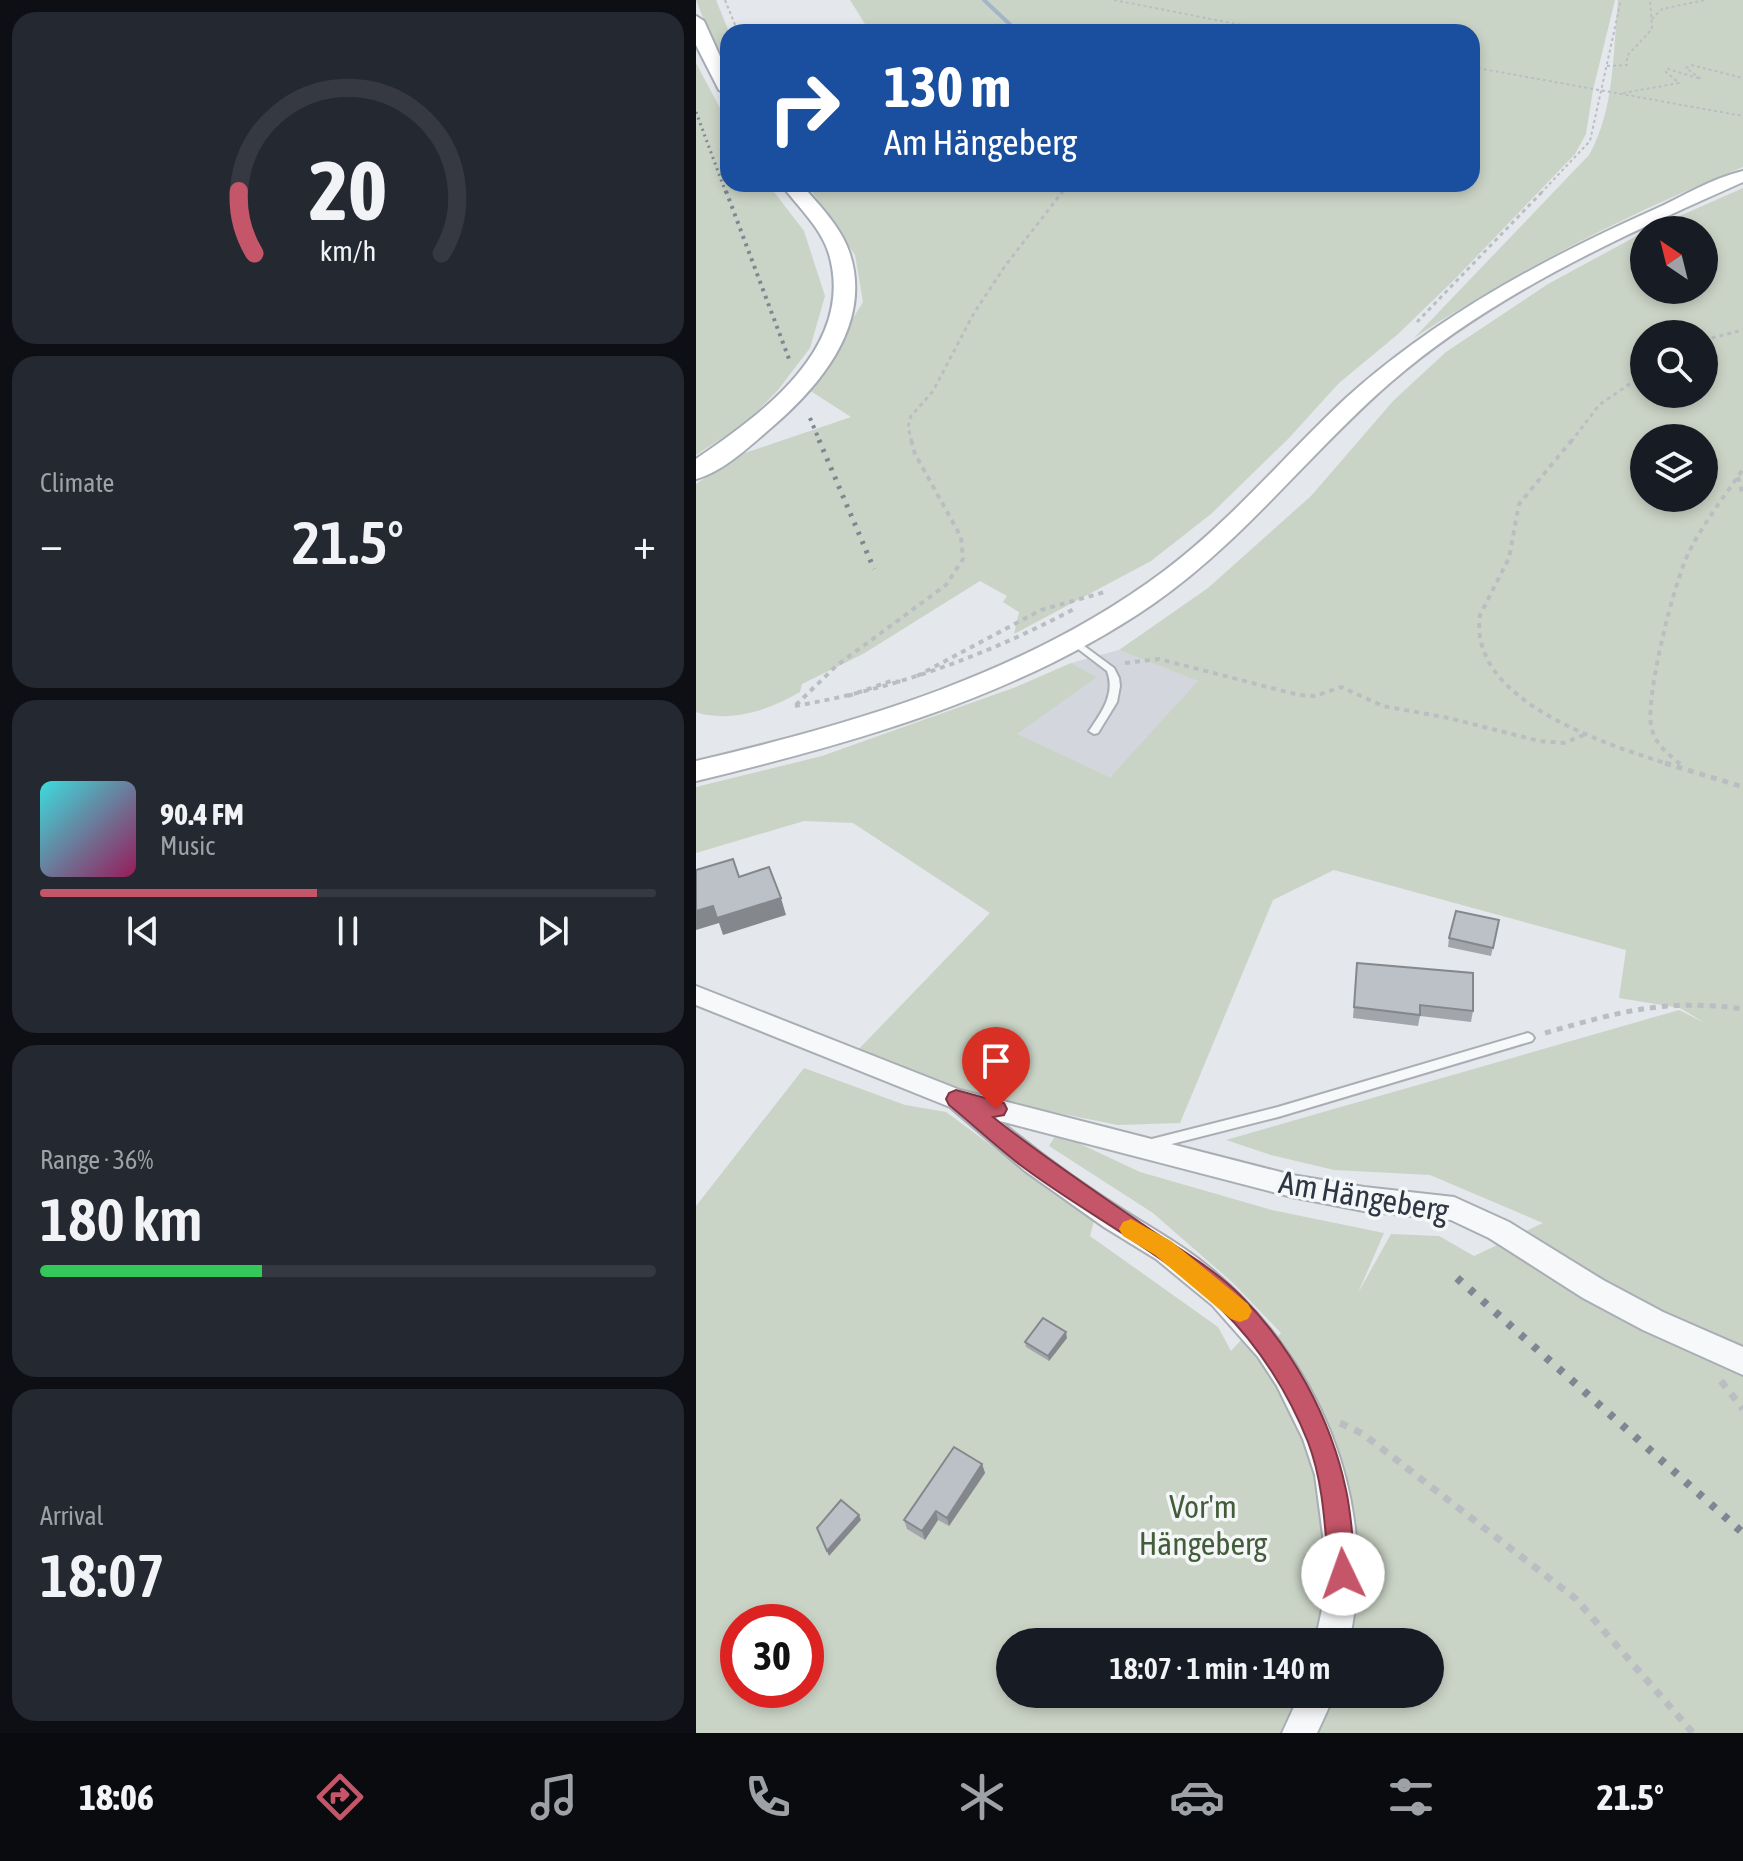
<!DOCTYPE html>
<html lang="en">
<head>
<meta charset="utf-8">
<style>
	body { margin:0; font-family:"Asap Condensed",sans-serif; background:#242831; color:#f1f3f6; height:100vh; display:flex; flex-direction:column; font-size:30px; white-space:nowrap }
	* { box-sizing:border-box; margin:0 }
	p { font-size:26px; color:#9ea1a6 }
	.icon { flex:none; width:44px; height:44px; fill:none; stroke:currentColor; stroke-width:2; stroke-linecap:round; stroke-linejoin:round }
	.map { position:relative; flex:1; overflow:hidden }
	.sheet { display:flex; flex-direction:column; gap:12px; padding:12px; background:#0d0f14; width:696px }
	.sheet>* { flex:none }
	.banner { position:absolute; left:24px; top:24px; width:760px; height:168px; border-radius:24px; box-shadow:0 4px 12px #0003; background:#1a4fa0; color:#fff; overflow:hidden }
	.needle { width:52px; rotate:325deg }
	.buttons { position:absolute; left:934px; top:216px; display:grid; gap:16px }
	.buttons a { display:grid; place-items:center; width:88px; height:88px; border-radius:50%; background:#171b24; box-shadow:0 4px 12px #0003; font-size:40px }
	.speed { position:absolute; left:24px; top:1604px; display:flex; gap:16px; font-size:40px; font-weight:700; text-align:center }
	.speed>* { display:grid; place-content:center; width:104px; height:104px; border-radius:50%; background:#171b24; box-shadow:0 4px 12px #0003; line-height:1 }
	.speed .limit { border:12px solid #d22; background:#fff; color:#111 }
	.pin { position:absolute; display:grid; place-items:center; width:68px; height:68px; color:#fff; margin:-82px -34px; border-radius:50% 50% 50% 0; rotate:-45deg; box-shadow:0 0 8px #0007 }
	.pin .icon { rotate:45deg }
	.me { position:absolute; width:88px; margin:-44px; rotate:357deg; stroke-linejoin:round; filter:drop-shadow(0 0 6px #0008) }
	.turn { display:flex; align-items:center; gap:28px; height:168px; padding:0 32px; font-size:36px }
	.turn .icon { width:104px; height:104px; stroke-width:2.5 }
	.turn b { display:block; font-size:56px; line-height:68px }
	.big { font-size:60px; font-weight:600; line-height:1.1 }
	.sheet .card { flex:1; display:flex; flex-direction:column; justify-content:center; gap:12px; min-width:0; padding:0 28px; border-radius:24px; background:#242831 }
	.sheet .dial { align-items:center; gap:0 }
	.dial svg { height:208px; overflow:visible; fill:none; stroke:#363941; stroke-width:7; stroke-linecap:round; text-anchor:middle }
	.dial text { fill:#f1f3f6; stroke:none }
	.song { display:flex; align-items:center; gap:24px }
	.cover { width:96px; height:96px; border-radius:12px; background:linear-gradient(135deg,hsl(180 70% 55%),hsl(330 70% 35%)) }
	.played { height:8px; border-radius:4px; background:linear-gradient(90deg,#c55569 45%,#363941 45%) }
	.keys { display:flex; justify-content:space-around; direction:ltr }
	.heat { display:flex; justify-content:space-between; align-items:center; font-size:44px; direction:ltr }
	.charge { height:12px; border-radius:6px; background:linear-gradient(90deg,#34c759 36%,#363941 0) }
	.trip { position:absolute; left:300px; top:1628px; width:448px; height:80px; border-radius:40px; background:#171b24; box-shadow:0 4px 12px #0003; font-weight:600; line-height:80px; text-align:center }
	.dock { display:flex; height:128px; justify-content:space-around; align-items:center; background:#090b0e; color:#9ea1a6 }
	.dock .icon { width:56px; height:56px }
	.dock .on { color:#c55569 }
	.dock b { font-size:36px; color:#f1f3f6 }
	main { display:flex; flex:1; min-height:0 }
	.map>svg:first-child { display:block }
	.built { fill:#d3d6dd }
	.green { fill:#cad4c6; fill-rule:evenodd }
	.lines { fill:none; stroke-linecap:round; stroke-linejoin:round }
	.stream { stroke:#a3b6c8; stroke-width:4 }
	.lane-casing { stroke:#a9aeb5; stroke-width:4 }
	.street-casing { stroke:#a9aeb5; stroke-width:4 }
	.secondary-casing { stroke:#a9aeb5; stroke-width:4 }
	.primary-casing { stroke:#a5acb6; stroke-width:4 }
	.path-far4 { stroke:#babec2; stroke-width:2; stroke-dasharray:3 3; stroke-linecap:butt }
	.path-far3 { stroke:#babec2; stroke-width:3; stroke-dasharray:4 4; stroke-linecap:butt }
	.path-far2 { stroke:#babec2; stroke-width:4; stroke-dasharray:5 5; stroke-linecap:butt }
	.path-far1 { stroke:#babec2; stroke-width:5; stroke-dasharray:6 6; stroke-linecap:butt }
	.path { stroke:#babec2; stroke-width:7; stroke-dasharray:8 8; stroke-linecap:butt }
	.lane { fill:#f7f8f9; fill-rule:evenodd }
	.street { fill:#f7f8f9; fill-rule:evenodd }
	.secondary { fill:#fff; fill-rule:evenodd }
	.primary { fill:#fff; fill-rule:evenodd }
	.rail-far3 { stroke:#7f8793; stroke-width:3; stroke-dasharray:2 4; stroke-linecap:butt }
	.rail-far2 { stroke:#7f8793; stroke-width:4; stroke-dasharray:3 5; stroke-linecap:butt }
	.rail-far1 { stroke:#7f8793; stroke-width:5; stroke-dasharray:3 7; stroke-linecap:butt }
	.rail { stroke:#7f8793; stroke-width:8; stroke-dasharray:6 11; stroke-linecap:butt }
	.wall { fill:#a2a6ab }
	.shaded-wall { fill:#84878b }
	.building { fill:#bcc1c7; stroke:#84878b; stroke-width:2 }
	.route { fill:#c55569; stroke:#803744; stroke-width:2 }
	.slow { fill:#f59e0b }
	.labels { text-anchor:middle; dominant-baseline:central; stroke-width:7; stroke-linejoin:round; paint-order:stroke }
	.near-street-label { font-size:32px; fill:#2d3642; stroke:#f4f6f8 }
	.near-park-label { font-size:32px; fill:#435d3b; stroke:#f4f6f8 }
</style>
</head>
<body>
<main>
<section class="sheet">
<div class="card dial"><svg viewBox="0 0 100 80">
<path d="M14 69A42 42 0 1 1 86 69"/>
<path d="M14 69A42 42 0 0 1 8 45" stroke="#c55569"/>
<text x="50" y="56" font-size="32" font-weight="700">20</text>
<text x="50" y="72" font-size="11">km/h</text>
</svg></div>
<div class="card"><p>Climate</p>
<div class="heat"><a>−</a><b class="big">21.5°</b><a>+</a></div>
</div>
<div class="card">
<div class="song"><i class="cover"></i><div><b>90.4 FM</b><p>Music</p></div></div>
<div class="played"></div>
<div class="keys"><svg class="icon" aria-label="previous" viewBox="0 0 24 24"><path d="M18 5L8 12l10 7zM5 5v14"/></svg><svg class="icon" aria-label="pause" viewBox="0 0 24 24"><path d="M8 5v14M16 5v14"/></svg><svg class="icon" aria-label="next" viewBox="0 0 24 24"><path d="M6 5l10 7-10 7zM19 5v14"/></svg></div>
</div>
<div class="card"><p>Range · 36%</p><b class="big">180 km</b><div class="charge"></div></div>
<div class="card"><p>Arrival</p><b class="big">18:07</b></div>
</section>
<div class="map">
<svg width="1047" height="1733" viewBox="0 0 1047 1733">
	<rect width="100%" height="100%" fill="#e4e7eb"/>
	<path class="built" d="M423 650 503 681 414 777 320 734 400 677 375 663Z"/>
	<path class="green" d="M0 0H20L33 32 32 80Z
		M154 0H919L897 90 890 134 879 154 757 281 701 335 643 383 593 438 515 514 455 561 318 634 323 612 307 602 311 596 284 581 167 654 106 684 104 692C72 710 42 721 6 714L0 712V484L43 455 155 417 113 390 167 302 159 255 111 184H776V32H174Z
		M922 0H1047V167C933 213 821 270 718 338L893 155C919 110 917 51 922 0Z
		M0 63 32 123V184H72L108 231 129 296 114 348 82 390 52 421 0 455Z
		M1047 188V1733H0V1206L108 1068 209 1105 250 1112 398 1221 394 1236 522 1327 535 1351 546 1339 563 1357 585 1333 537 1283 457 1213 353 1146 361 1133 444 1172 576 1210 688 1233 662 1293 695 1234 743 1236 778 1256 847 1223 734 1175 638 1170 575 1155 530 1140 983 1010 1009 1023 984 1008 923 998 930 950 638 870 577 900 484 1123 422 1125 271 1095 159 1053 294 913 157 823 108 821 0 853V787L126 756 320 687 375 663 401 677 321 734 414 777 502 681 423 650 512 588 615 496 698 400 750 352 852 284 948 232V290H1008V230H952ZM948 334H1008V394H948ZM948 438H1008V498H948ZM42 1622H110V1690H42ZM314 1642H734V1694H314Z"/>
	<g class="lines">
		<path class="stream" d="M288 0 322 32"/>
		<defs>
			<path id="lane" d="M376 637 418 668 423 678 424 686 421 702 402 733 398 734 393 731C405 713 420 694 411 671L373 642V638Z
				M832 1033 836 1035 838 1038 836 1041 582 1117 452 1150 447 1149 445 1145 447 1141 452 1140 582 1107Z"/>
			<path id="street" d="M0 986 264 1090 596 1175 668 1187 758 1197 813 1222 907 1280 967 1312 1047 1347V1375L947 1330 887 1298 793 1238 755 1220 668 1211 596 1197 304 1121C343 1153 384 1183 427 1210 455 1228 483 1243 509 1264 621 1354 685 1499 653 1642H619L628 1600 630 1558 619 1475 607 1439 581 1386 562 1357 516 1305 460 1259 408 1227 329 1171 254 1107 0 1005Z
				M604 1694H639L621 1733H586Z"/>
			<path id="secondary" d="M1047 171V182C924 237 798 293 695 382 613 453 547 542 457 604 322 697 157 743 0 781V761C163 723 332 673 468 571 535 521 589 455 650 398 740 317 847 259 957 210 986 197 1016 178 1047 171Z"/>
			<path id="primary" d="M0 16 8 21 32 74V95L23 90 0 45Z
				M85 184H105C123 205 146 228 154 254 176 324 125 385 76 427 55 445 27 472 0 479V459C66 414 160 347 133 254 125 227 101 206 85 184Z"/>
		</defs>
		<use href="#lane" class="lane-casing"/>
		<use href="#street" class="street-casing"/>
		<use href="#secondary" class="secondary-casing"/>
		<use href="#primary" class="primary-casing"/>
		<path class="path-far4" d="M29 0 42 32
			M418 0 581 32
			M956 19 966 9 1009 0
			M911 66 931 65V56L956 29 954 0
			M776 67 1047 116
			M927 93 983 83 969 71 972 69 1005 79 990 68 995 65 1047 78
			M365 193 372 184
			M845 193 894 141 925 0"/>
		<path class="path-far3" d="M721 322 847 191
			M1008 340 1047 330
			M216 442 212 427 215 416 237 391 278 313 309 266 367 191
			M875 442 903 405 948 374"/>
		<path class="path-far2" d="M876 440 823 504 813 558 784 615C771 702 913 745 975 765
			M1042 477 1047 496
			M429 663 463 659 603 695 619 696 645 687 687 706 753 718 843 741 868 743 890 734
			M221 676 345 610 409 592
			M152 696 195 681 207 682
			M100 705 140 666 250 585 267 559 265 537 219 454 215 440
			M99 706C198 689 289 656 378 609
			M984 764C972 754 957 742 955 725 950 693 978 582 993 552 1008 522 1029 496 1047 469"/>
		<path class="path-far1" d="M969 763 1047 787
			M849 1033C923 1012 969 998 1047 1009"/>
		<path class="path" d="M1025 1381 1047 1409
			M644 1423 667 1434 880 1599 997 1733"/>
		<use href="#lane" class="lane"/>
		<use href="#street" class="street"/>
		<use href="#secondary" class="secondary"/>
		<use href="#primary" class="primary"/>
		<path class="rail-far3" d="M0 112 30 193"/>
		<path class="rail-far2" d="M30 191 93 359
			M114 418 124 442"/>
		<path class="rail-far1" d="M123 440 178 569"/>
		<path class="rail" d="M761 1278 1047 1533"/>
	</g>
	<path class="wall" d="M803 920 795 956 752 947 753 938Z
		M661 963 777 1011 775 1022 724 1016 722 1026 657 1018Z
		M371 1338 353 1361 330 1347 329 1342Z
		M286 1464 289 1473 253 1526 242 1520 229 1540 211 1529 208 1520Z"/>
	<path class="shaded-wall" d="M85 898 90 915 27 935 23 923 0 930V911L17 906Z
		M370 1332 371 1338 353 1361 352 1356Z
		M286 1464 289 1473 253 1526 251 1518Z
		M240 1511 242 1520 229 1540 226 1531Z
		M163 1515 165 1520 133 1556 131 1551Z"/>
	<path class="building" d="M37 859 43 877 73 867 85 898 21 918 17 906 0 911V870Z
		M760 911 803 920 797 948 753 938Z
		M661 963 777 973V1011L724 1005V1015L658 1007Z
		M347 1318 370 1332 352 1356 329 1342Z
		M258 1447 286 1464 251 1518 240 1511 226 1531 208 1520Z
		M145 1500 163 1515 131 1551 121 1528Z"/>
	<path class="route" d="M260 1090 308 1103 311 1109 308 1115 297 1117C348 1158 402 1193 455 1230 485 1250 518 1269 544 1295 596 1347 635 1418 650 1490 656 1517 657 1547 660 1574L656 1584 647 1588 637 1584 633 1574C629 1530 628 1484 612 1442 593 1394 563 1346 526 1310 470 1253 387 1213 323 1164 299 1145 276 1124 253 1105L250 1099 253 1093Z"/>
	<path class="slow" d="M435 1219 475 1241 552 1304 556 1311 552 1319 544 1322 535 1319 459 1255 427 1236 423 1229 427 1222Z"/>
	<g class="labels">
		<g class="near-street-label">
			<text transform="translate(668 1196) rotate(10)">Am Hängeberg</text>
		</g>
		<g class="near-park-label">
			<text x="507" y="1506">Vor'm<tspan x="507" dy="37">Hängeberg</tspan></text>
		</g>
	</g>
</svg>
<div class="buttons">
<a><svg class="needle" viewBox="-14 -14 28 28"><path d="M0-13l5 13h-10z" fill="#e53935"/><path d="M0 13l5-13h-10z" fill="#9ea1a6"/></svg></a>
<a><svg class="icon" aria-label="search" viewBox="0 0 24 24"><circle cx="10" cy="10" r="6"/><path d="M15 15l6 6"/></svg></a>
<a><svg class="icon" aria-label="layers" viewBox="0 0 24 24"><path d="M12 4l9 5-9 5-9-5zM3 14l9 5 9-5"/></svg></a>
</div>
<div class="speed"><div class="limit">30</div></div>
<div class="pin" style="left:300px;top:1109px;background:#d93025"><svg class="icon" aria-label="arrive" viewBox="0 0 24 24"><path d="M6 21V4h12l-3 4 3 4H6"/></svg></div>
<svg class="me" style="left:647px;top:1574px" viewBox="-20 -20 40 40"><circle r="19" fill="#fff"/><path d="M0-13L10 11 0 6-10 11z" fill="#c55569"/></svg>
<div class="trip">18:07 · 1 min · 140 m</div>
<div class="banner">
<div class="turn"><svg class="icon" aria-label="right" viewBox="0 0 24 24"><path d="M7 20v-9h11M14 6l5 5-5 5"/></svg><div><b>130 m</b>Am Hängeberg</div></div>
</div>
</div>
</main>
<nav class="dock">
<b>18:06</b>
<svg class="icon on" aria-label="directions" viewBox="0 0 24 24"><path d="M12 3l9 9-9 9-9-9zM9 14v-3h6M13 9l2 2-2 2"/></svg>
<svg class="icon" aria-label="music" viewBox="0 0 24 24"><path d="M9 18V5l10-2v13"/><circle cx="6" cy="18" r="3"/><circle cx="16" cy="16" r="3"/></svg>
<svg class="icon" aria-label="phone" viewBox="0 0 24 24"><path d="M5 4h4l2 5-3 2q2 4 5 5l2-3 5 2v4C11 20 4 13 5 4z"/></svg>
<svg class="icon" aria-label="climate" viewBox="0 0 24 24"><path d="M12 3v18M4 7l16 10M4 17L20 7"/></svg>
<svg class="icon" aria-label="car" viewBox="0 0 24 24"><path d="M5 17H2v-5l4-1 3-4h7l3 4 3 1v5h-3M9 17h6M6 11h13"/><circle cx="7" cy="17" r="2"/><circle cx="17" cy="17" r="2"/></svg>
<svg class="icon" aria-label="filters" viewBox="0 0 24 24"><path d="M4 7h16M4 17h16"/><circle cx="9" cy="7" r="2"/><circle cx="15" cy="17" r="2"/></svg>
<b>21.5°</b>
</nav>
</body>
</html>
